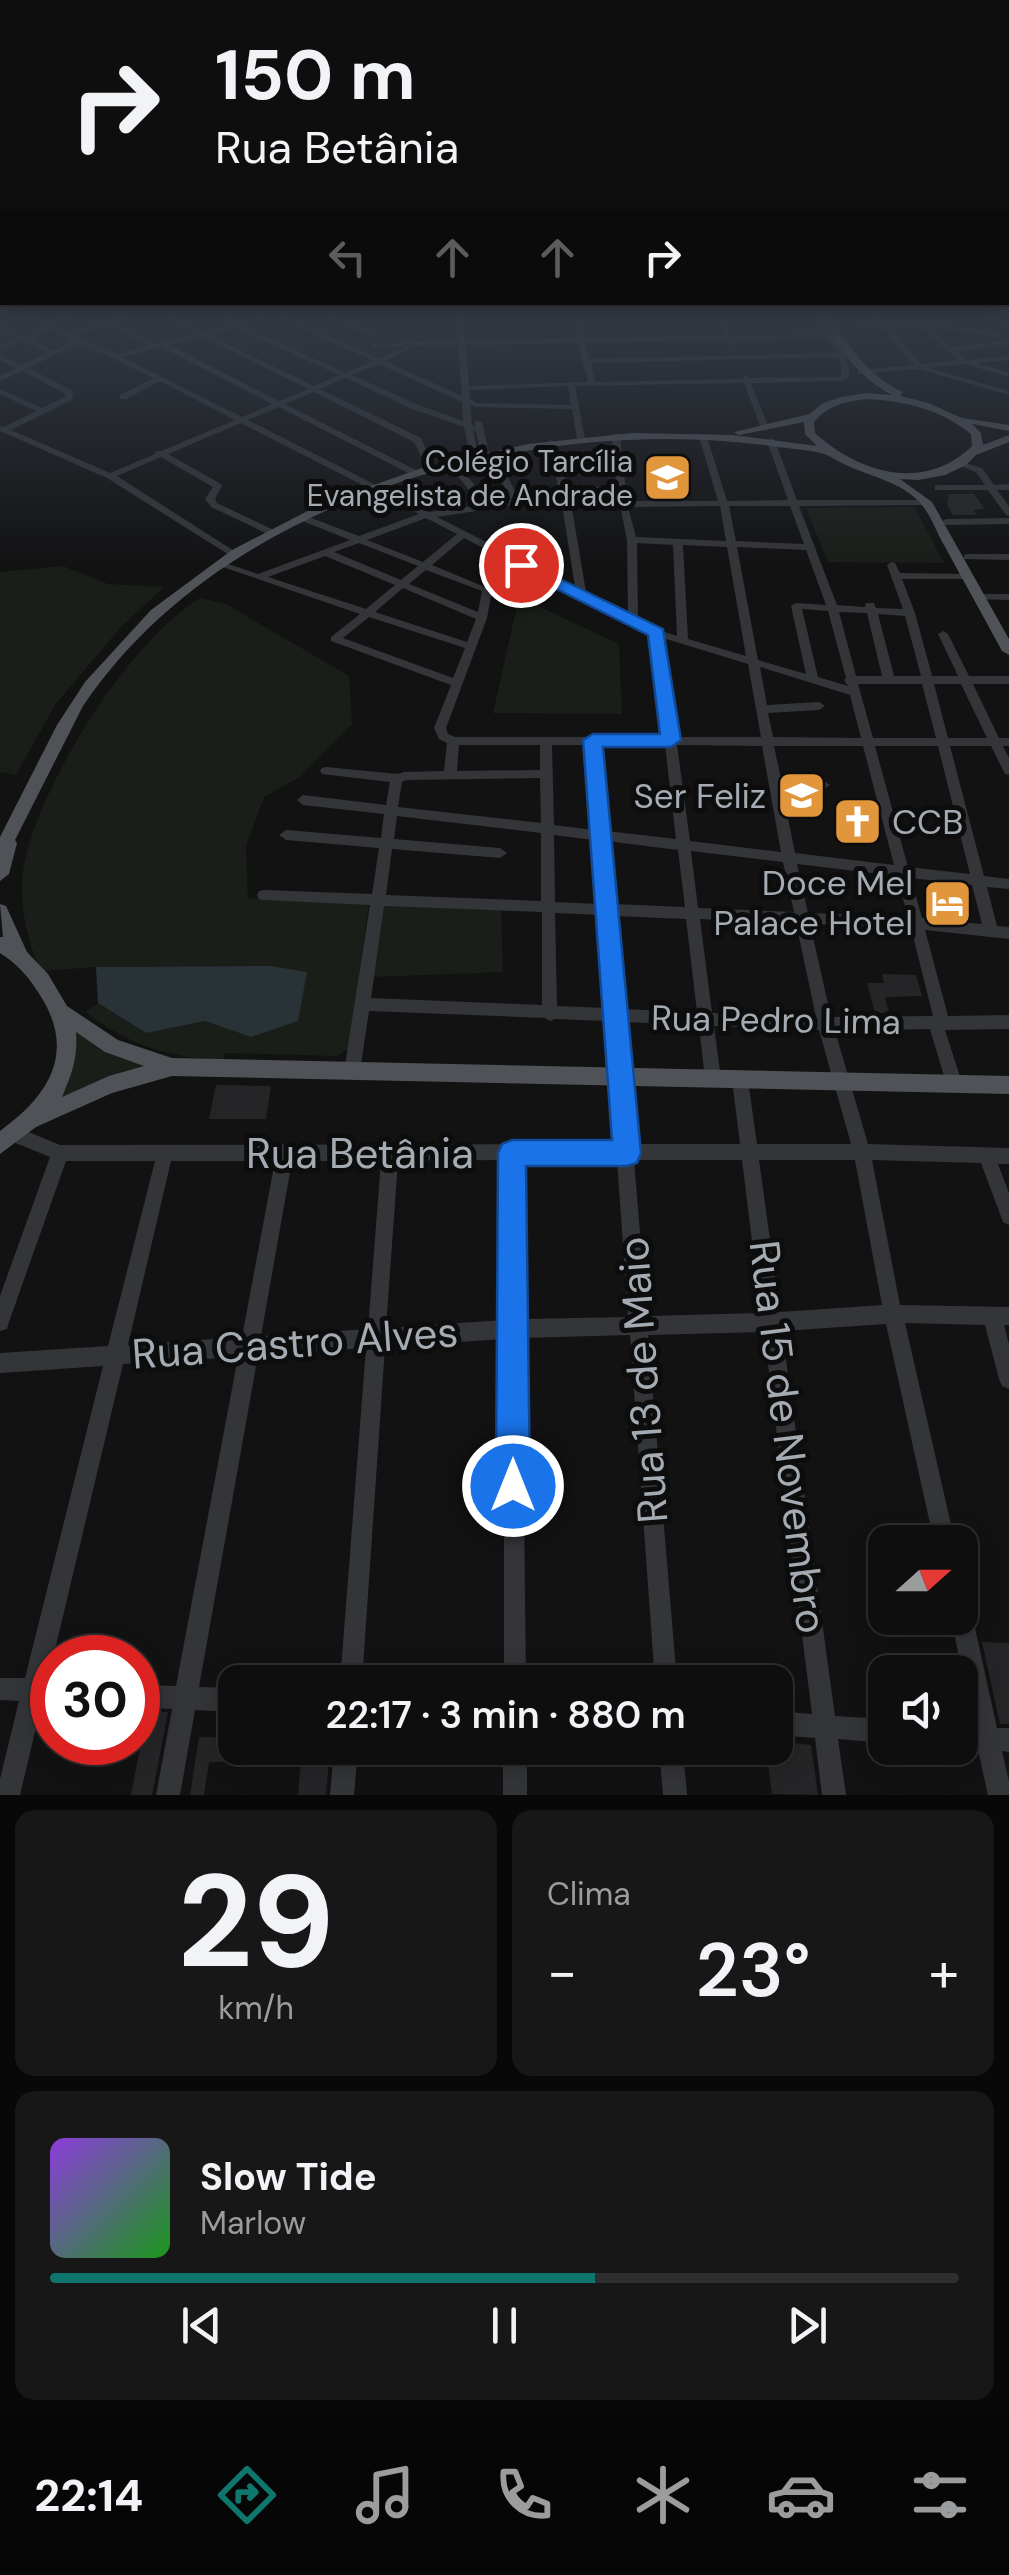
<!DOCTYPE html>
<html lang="pt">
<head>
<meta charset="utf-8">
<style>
	body { margin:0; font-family:"DM Sans",sans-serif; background:#171717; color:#f1f3f6; height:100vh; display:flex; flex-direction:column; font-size:38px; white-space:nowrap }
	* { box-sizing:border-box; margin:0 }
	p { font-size:32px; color:#9b9c9e }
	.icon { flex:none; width:55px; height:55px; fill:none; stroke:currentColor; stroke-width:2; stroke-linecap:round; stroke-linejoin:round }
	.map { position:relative; height:1795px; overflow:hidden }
	.details { display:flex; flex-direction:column; gap:15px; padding:15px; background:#080808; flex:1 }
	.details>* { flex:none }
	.hud { position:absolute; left:0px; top:0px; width:1010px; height:305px; box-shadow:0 5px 25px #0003,0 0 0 2px #2e2e2e; background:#0e0e0e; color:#f1f3f6; overflow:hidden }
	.needle { width:65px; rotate:69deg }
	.fabs { position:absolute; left:868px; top:1525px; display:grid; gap:20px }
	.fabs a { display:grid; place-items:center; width:110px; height:110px; border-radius:20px; background:#0e0e0e; box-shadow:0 5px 25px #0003,0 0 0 2px #2e2e2e; font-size:50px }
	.speed { position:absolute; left:30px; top:1635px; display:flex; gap:20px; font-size:50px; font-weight:700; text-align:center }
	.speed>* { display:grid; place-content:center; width:130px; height:130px; border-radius:50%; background:#0e0e0e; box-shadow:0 5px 25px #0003,0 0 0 2px #2e2e2e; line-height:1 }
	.speed .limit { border:15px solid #d22; background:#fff; color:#111 }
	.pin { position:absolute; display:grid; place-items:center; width:85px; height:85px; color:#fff; margin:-42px; border:5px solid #fff; border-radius:50%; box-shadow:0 2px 10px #0007 }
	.me { position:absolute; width:110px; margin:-55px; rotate:0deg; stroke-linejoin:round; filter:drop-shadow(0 0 8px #0008) }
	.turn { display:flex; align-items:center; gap:35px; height:210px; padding:0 50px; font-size:45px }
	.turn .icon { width:130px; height:130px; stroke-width:2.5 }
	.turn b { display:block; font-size:70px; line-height:85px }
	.lanes { display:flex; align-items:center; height:95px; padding:0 50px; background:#0003; justify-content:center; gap:50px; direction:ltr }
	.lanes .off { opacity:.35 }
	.big { font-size:75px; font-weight:600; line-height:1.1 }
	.details .card { flex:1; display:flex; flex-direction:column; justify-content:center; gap:15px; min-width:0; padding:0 35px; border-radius:20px; background:#171717 }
	.details .dial { align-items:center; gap:0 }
	.dial b { font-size:130px; line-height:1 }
	.song { display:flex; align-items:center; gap:30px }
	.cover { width:120px; height:120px; border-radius:15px; background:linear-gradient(135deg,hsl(270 70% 55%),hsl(120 70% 35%)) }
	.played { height:10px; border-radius:5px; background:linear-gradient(90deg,#0f766e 60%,#2e2e2e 60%) }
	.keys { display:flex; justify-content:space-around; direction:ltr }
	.heat { display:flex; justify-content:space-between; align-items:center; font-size:55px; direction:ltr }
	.details .tiles { flex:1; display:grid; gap:15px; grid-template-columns:1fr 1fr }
	.card:last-child { grid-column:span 2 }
	.trip { position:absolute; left:218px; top:1665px; width:575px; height:100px; border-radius:20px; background:#0e0e0e; box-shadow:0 5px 25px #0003,0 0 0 2px #2e2e2e; font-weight:600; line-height:100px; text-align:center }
	.tab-bar { display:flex; height:160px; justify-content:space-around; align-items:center; background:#060606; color:#9b9c9e }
	.tab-bar .icon { width:70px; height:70px }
	.tab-bar .active { color:#0f766e }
	.tab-bar b { font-size:45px; color:#f1f3f6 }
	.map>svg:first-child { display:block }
	.green { fill:#191e19 }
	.water { fill:#293236 }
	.building { fill:#252527 }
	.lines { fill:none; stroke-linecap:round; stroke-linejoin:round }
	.minor { fill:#333538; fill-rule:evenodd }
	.major { fill:#4f5257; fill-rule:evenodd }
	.route { fill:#1a73e8; stroke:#114b97; stroke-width:2.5 }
	.labels { text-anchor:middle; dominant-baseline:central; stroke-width:10; stroke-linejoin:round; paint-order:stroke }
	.far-poi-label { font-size:30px; fill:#a4abb3; stroke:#0d0d0e; text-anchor:end }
	.poi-label { font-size:35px; fill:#a4abb3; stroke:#0d0d0e; text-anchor:end }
	.street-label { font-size:35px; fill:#a4abb3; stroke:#0d0d0e }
	.near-street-label { font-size:42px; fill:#a4abb3; stroke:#0d0d0e }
</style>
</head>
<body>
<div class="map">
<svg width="1009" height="1795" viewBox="0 0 1009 1795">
	<rect width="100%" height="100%" fill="#121213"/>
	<path class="green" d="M914 507 944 563 828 562 806 508Z
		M63 566 108 584 164 587 121 627 55 705 16 775 0 772V572Z
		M519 597 619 644 622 714 493 713Z
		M200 598 224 603 349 676 352 724 298 778 264 797 246 846 248 898 369 904 349 1048 337 1056 225 1053 223 1061C165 1056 133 1047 85 1012L98 1003 146 1033 205 1021 251 1037 270 966 96 967 42 971C26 943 17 894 25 860 43 779 129 642 200 598Z
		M381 905 501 910 503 972 373 977Z
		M73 1028 111 1054 150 1067 51 1105Z"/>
	<path class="water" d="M270 966 307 972 298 1021 251 1037 205 1021 146 1033 98 1003 96 967Z"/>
	<path class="building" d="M949 494H974L985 509 973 510 977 515H953L947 504Z
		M836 814 874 815 878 830 839 828Z
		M929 884 958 887 966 919 937 916Z
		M882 974 916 975 922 996 885 997 889 1013H875L867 983H884Z
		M216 1085 271 1086 266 1119H209Z
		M982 1642 1009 1643V1724H1000Z
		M147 1711 168 1712 152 1795H131Z
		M199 1737 235 1738V1748H330L326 1795H298L301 1761 209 1762 204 1795H190Z
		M775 1741 811 1745 818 1795 772 1794 766 1748H775Z"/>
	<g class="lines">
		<path class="minor" d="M25 316H33L47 322 67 316H77L53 325 70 333 119 316H129L114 322 156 344 196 334 163 316H171L204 332 229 325 212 316H221L236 323 264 316H285L379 358 407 347H373V343L458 341 457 316H464L465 341 577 338 572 316H579L584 338 724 335 717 316H723L731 335 824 333 813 316H819L831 333 841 335 834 337 844 353 849 355 846 357 850 375 843 381 751 383 769 428 765 430 761 428 744 383 575 386 585 439 581 442 577 439 572 409 476 407 470 405 472 425 475 426V420L482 422 489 453 492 451 496 454 519 499 560 493 547 443 551 440 555 443 569 491 616 484 612 436 616 433 620 436 627 501H718L699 437 703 434 707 437 727 501 788 500 767 441 771 438 775 441 797 500H929L931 502 926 505 799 506 837 605 865 607 866 603H874L876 608 903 609 887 565 892 562 895 563 900 573 971 574V578L967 579H902L915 613 932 676H958L938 634 943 631 948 634 969 676H1009V684H973L999 738H1009V746H1003L1009 758V775L1005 774 991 746H950L984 876 1009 879V889L987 887 997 926 1009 927V939L925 930 948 1016 1009 1015V1029L945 1030 962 1083 960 1088 954 1090 948 1088 946 1083 930 1029 835 1031 868 1144 1009 1148V1164H998L1009 1193V1225L1003 1222 981 1163 872 1160 900 1305 1009 1307V1325H1004L1009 1344V1389L1002 1386 999 1379 985 1325 905 1323 955 1542H934L886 1324 782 1331 835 1716 885 1719V1743L838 1739 846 1795H822L815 1738 775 1735V1711L812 1714 764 1332 648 1335 677 1682H655L630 1335 522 1338 526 1682H504V1339L385 1347 362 1682H340L366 1348 258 1355 199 1687 235 1688V1712L195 1710 180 1795H156L172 1709 138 1707V1685L176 1686 238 1357 123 1364 48 1679 52 1680V1702H42L20 1795H0V1779L19 1701 0 1700V1678H25L103 1366 0 1373V1353L108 1346 155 1161H66L9 1322 7 1329 0 1331V1296L50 1157 8 1140 6 1134 8 1128 14 1126 60 1145 616 1144 607 1021 555 1019 550 1021 545 1018 369 1011 360 1071 358 1076 352 1078 346 1076 344 1071 370 905 264 900 259 899 257 895 259 891 264 890 372 894 379 848 286 840 279 835 286 830 381 838 384 814 303 805 297 800 303 795 386 805 390 782 322 774 320 771 322 768 326 767 398 774 404 772 444 771 447 743 439 739 434 728 451 685 331 641V637L360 614 217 565 222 562 258 574 350 540 300 520V516H306L359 536 419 514 241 423 168 454 221 484 222 486 215 499 217 503 276 531V535H270L211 507 205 499 213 487 161 457 117 476 242 556 234 558 107 478 0 431V426L4 427 36 411 0 394V389L42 408 65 397 66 394 22 371 0 381V376L16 368 0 360V355L22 365 47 353 24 341 0 350V345L18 338 0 329V324L25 336 47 327ZM276 316 277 317 373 361 346 373 243 326ZM108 325 148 346 116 354 75 336ZM235 328 339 375 314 386 209 335ZM52 330 74 340 53 351 30 339ZM202 336 308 389 279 401 169 345ZM827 337 837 353 589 359 585 343 726 340 731 345 735 343 733 339ZM80 343 154 378 120 395V399H126L160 381 235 420 161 451H156L155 454 110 473 11 430 72 400 73 391 28 368ZM578 343 588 382 469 386 466 345ZM458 345 462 396 385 361 415 346ZM161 347 272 404 242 417 122 357ZM839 357 842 374 838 377 749 378 745 375 742 379 595 382 591 363ZM379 364 462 402 463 421 416 404 352 375ZM346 378 410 408 464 427 471 458 475 461 479 458 473 430 476 432 481 456 485 459 489 457 511 500 490 503 455 462 452 461 448 464 481 505 429 512 248 420 279 407 412 475H418V471L285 404 314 392 414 442 427 469 434 471 435 469 421 438 320 389ZM568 386 571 405 477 403 470 399 469 390ZM617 489 627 540 628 614 586 592 570 497ZM561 498 575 587 437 517ZM720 506 726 541 636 537 628 507ZM729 506H790L804 544 736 541ZM426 518 457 534 423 562 367 540ZM464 538 652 635 664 737H455L448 734 446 728 487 618 492 590 432 565ZM359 543 418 566 401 580 334 552ZM637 543 673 545 677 636 661 631 638 619ZM683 545 727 547 746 656 688 639ZM737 547 806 550 826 605 796 603 791 606 806 674 758 660ZM325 556 395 585 366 609 268 577ZM426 570 482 591 478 612 409 584ZM403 588 476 619 467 642 375 612ZM802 609 828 611 846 678 844 680 848 686 818 677ZM839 612 867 613 882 676H856ZM878 614 905 616 921 676H894ZM369 617 465 648 453 678 343 638ZM663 638 748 664 761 737H676ZM760 667 850 695 861 738 773 737 768 713 819 710 825 706 819 702 767 705ZM858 684H922L936 738H873ZM934 684H961L987 738H948ZM459 745H540V770L457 771ZM552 745H587L593 830 554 825ZM599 745H665L676 839 607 831ZM677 745 762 746 781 852 690 841ZM774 746H863L894 865 795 853 782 788 824 789 830 785 824 781 781 779ZM875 746H938L970 874 908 867ZM540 778 541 823 398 807 402 782 406 780ZM397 816 541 833V901L386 895 392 849 500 858 507 853 500 848 394 839ZM554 835 594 840 599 904 555 902ZM607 841 678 850 685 907 613 904ZM691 851 783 862 794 912 698 908ZM797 864 897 876 908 917 808 913ZM911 878 972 885 982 924 922 918ZM384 906 542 912V1005L371 998ZM555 913 600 915 606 1008 557 1006ZM614 916 686 919 697 1012 621 1009ZM700 919 796 923 816 1017 712 1013ZM810 924 911 928 933 1016 831 1017ZM622 1022 699 1025 705 1079 707 1084 713 1086 719 1084 721 1079 714 1026 819 1030 851 1144H757L748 1080 746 1075 740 1073 734 1075 732 1080 740 1144H633ZM504 1160V1320L386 1328 398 1161ZM520 1160H617L628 1317 522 1319ZM634 1160H742L761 1313 647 1316ZM759 1160H855L882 1305 780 1312ZM171 1161H275L242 1337 128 1345ZM292 1161H381L368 1329 261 1336Z
			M323 316H333L381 335 374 337Z
			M972 316H986L1009 321V325Z
			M878 317 883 321 921 322 1003 333 1004 335 1000 337 930 328 952 347 1009 340V344L957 351 967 360 1009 356V360L977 363 1009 373V377L965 364 928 368 1009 391V395L918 369 858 374V370H861L914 365 879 325 829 322 825 320 829 318 875 320ZM887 325 920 327 959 360 921 364Z
			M958 461 982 468 994 485 1009 484V490H997L1009 506V516L1006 515 988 490H935V486L938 485H985L976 472 958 465Z
			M1009 518V524L946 525 941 522 946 519Z
			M967 554H1009V560L964 559V555Z
			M979 594H1009V600L975 599V595Z
			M960 1599 968 1602 971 1610 997 1728H1009V1752L1002 1751 1009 1781V1795H988L978 1750 957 1748H960V1725L973 1726 951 1618H960Z
			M334 1748H358L354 1795H330Z
			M503 1748H527V1795H503Z
			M659 1748H683L687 1795H663Z"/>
		<path class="major" d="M823 316H831C849 349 868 374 902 392L901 396 928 403 962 418 1009 425V431L972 424 981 433 983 445 1009 435V442L976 455 966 465 945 475 918 480 900 479 932 502 1009 639V655L1002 651C983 616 963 580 944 545 937 533 931 516 922 505 902 481 870 477 844 464 837 461 831 456 824 454 807 449 788 449 771 446 532 413 224 497 83 706L15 840 17 843 9 874 0 881V837L57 725 85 682 151 610 232 550 323 503 422 468 528 444 632 433 733 435 817 446 805 434 804 422 739 435 734 432 810 414 823 403 841 397 866 393 892 395C858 377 839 350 823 316ZM866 399C905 401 940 409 971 434L972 446C925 492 860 474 815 433L814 422C828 405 845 402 866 399Z
			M0 904 6 906 27 952 48 974 67 1006 118 1040 172 1058 1009 1076V1094L172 1076 112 1093 36 1127 0 1154V1131C51 1094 77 1050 38 992 28 976 16 963 0 953V937H3ZM76 1032 105 1052 144 1066 109 1076 62 1097C72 1074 78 1057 76 1032Z"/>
	</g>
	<linearGradient id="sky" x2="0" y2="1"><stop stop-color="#0a0a0a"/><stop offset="0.56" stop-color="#333944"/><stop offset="1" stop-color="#333944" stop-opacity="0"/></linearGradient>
	<rect width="1009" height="567" fill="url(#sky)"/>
	<path class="route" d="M521 560 663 629 681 740 671 747H603L641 1153 637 1163 627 1166H526L530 1486 525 1498 513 1503 501 1498 496 1486 498 1153 502 1144 512 1140H612L583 740 593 734H660L648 635 515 568 513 565Z"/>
	<defs>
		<symbol id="school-square" viewBox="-11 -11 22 22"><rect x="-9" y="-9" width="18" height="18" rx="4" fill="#e2963b" stroke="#0d0d0e"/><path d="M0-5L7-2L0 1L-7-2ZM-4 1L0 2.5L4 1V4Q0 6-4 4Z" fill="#fff"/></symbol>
		<symbol id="church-square" viewBox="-11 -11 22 22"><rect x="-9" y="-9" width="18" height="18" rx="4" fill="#e2963b" stroke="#0d0d0e"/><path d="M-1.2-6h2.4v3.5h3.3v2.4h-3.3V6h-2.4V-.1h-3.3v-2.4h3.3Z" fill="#fff"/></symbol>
		<symbol id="hotel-square" viewBox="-11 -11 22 22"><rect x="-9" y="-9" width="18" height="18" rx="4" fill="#e2963b" stroke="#0d0d0e"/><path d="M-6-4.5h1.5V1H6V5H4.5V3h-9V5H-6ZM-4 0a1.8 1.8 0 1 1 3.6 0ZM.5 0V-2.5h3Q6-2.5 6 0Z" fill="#fff"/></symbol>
	</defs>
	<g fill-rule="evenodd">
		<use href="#school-square" x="640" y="450" width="55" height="55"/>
		<use href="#school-square" x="774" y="768" width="55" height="55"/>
		<use href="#church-square" x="830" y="794" width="55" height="55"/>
		<use href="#hotel-square" x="920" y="876" width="55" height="55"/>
	</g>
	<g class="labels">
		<g class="far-poi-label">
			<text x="633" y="461">Colégio Tarcília<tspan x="633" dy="34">Evangelista de Andrade</tspan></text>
		</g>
		<g class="poi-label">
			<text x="766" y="796">Ser Feliz</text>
			<text x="892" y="822" text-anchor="start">CCB</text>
			<text x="913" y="883">Doce Mel<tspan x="913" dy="40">Palace Hotel</tspan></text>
		</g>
		<g class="street-label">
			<text transform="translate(776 1020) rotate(1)">Rua Pedro Lima</text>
		</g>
		<g class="near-street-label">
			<text x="360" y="1153">Rua Betânia</text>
			<text transform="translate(295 1343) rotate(-4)">Rua Castro Alves</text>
			<text transform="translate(643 1380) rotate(-94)">Rua 13 de Maio</text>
			<text transform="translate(788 1437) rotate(83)">Rua 15 de Novembro</text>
		</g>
	</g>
</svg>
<div class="fabs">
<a><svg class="needle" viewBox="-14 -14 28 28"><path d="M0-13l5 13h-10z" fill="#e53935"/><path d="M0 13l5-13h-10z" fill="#9b9c9e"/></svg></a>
<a><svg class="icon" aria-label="sound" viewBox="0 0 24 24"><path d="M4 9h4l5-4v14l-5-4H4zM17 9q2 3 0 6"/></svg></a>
</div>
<div class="speed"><div class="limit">30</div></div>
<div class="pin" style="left:521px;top:565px;background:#d93025"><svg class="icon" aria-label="arrive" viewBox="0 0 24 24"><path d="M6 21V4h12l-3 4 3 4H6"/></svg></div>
<svg class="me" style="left:513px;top:1486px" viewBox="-20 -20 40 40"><circle r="17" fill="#1a73e8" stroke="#fff" stroke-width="3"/><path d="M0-11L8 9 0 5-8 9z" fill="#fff"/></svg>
<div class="trip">22:17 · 3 min · 880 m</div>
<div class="hud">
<div class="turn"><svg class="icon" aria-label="right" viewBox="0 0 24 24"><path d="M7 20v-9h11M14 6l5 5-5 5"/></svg><div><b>150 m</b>Rua Betânia</div></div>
<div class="lanes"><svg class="icon off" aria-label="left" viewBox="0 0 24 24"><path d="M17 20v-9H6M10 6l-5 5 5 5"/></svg><svg class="icon off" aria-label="ahead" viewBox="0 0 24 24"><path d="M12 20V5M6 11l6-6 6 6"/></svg><svg class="icon off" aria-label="ahead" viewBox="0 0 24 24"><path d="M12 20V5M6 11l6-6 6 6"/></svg><svg class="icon" aria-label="right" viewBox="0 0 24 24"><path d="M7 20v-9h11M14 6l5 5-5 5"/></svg></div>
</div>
</div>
<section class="details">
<div class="tiles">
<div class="card dial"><b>29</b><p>km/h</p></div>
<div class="card"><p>Clima</p>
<div class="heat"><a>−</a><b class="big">23°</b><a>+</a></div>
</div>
<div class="card">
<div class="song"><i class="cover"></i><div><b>Slow Tide</b><p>Marlow</p></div></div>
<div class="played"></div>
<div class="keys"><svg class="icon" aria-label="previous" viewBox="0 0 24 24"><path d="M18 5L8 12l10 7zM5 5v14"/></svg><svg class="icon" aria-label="pause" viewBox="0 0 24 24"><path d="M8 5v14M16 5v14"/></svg><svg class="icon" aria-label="next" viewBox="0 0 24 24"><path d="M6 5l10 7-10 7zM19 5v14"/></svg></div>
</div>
</div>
</section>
<nav class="tab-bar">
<b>22:14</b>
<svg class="icon active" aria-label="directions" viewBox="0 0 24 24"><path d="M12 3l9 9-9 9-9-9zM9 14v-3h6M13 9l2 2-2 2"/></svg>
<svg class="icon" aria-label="music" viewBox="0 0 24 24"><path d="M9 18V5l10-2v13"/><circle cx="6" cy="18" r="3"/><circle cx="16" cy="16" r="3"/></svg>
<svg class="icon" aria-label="phone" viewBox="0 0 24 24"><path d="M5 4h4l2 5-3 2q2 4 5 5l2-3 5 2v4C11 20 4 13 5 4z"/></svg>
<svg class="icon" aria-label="climate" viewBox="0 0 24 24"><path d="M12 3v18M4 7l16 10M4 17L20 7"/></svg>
<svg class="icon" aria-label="car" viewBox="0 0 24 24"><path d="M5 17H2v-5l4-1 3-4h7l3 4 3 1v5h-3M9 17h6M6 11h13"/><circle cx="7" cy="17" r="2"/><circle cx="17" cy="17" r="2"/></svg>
<svg class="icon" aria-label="filters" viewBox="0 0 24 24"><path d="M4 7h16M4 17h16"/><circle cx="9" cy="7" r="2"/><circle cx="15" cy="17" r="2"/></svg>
</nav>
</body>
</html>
